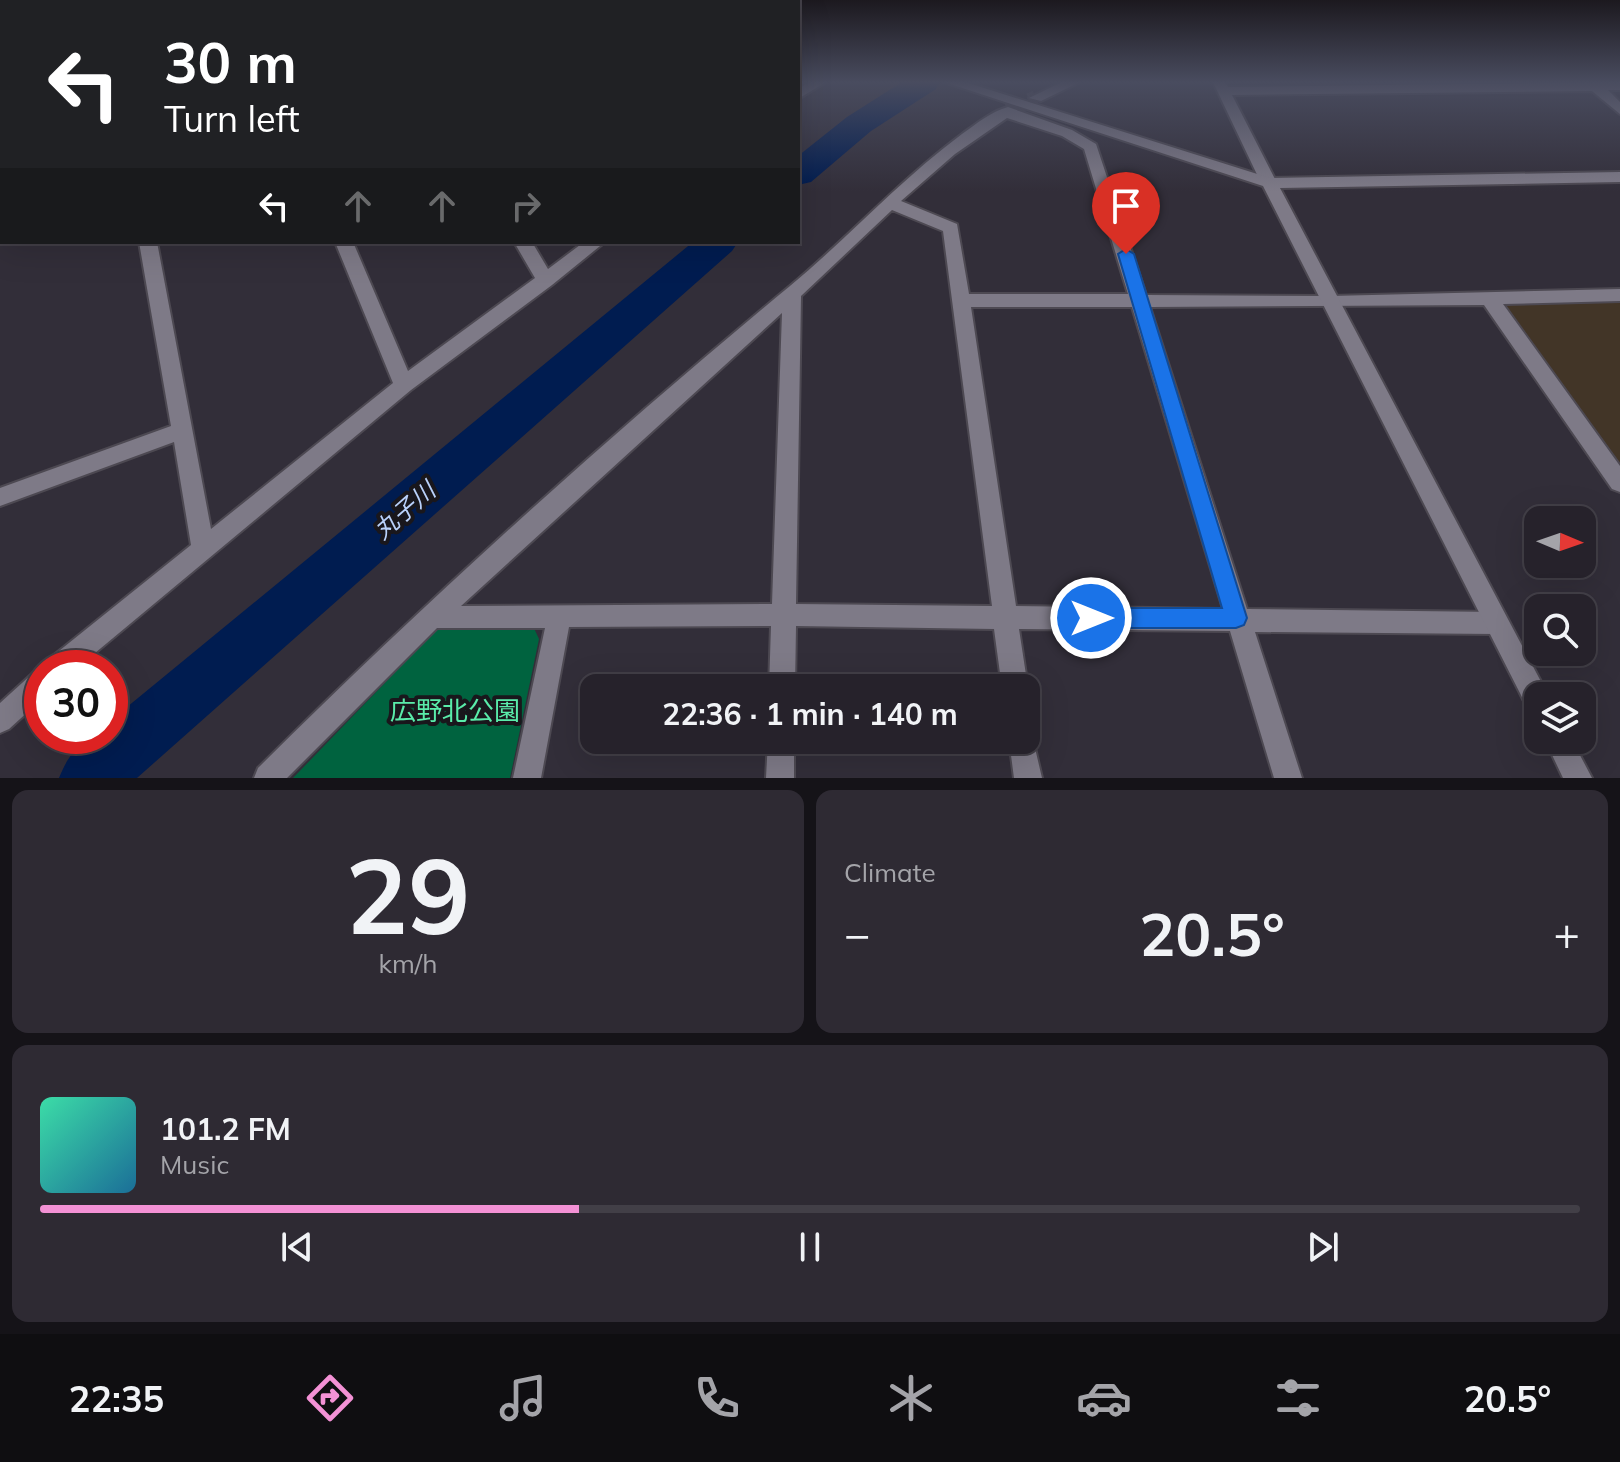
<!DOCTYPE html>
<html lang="en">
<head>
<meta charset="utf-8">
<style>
	body { margin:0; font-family:Mulish,"Noto Sans JP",sans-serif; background:#2e2a33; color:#f1f3f6; height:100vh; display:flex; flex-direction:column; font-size:30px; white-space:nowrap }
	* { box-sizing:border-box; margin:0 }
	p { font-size:26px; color:#a4a4a9 }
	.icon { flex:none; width:44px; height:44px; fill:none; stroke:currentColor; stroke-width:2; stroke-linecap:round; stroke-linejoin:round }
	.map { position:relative; height:778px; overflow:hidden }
	.side { display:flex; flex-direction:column; gap:12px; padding:12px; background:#151318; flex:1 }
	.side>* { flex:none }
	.top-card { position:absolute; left:0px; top:0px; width:800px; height:244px; box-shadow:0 8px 32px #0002,0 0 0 2px #423f47; background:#202124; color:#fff; overflow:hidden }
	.needle { width:52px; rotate:92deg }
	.buttons { position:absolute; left:1524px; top:506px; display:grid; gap:16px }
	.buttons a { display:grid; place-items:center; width:72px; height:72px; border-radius:16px; background:#26222b; box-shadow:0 8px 32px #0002,0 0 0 2px #423f47; font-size:40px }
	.speed { position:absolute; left:24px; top:650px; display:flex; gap:16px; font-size:40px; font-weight:700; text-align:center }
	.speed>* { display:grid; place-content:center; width:104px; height:104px; border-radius:50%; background:#26222b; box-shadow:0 8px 32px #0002,0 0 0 2px #423f47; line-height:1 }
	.speed .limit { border:12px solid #d22; background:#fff; color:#111 }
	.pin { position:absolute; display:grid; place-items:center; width:68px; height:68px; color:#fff; margin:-82px -34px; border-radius:50% 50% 50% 0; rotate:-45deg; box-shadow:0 0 8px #0007 }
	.pin .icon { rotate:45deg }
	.me { position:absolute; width:88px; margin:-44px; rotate:90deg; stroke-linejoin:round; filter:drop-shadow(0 0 6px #0008) }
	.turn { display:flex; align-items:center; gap:28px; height:168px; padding:0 32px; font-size:36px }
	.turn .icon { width:104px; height:104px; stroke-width:2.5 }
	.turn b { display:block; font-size:56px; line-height:68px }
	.lanes { display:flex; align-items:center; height:76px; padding:0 32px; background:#0003; justify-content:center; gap:40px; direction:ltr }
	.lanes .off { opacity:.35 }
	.big { font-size:60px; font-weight:700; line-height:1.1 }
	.side .widget { flex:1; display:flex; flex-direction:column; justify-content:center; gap:12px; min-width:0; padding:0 28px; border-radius:16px; background:#2e2a33 }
	.side .dial { align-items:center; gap:0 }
	.dial b { font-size:104px; line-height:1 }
	.song { display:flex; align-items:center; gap:24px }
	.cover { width:96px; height:96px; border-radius:12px; background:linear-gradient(135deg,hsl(160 70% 55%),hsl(200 70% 35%)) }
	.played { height:8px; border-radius:4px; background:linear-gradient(90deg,#f391d5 35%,#423f47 35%) }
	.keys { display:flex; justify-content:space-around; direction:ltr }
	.heat { display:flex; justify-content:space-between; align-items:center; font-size:44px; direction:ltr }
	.side .tiles { flex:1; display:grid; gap:12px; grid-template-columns:1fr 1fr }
	.widget:last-child { grid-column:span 2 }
	.trip { position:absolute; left:580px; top:674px; width:460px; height:80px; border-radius:16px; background:#26222b; box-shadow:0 8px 32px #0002,0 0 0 2px #423f47; font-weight:700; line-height:80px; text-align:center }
	.tab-bar { display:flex; height:128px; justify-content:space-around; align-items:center; background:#0f0e11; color:#a4a4a9 }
	.tab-bar .icon { width:56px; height:56px }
	.tab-bar .on { color:#f391d5 }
	.tab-bar b { font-size:36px; color:#f1f3f6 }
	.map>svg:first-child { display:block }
	.education { fill:#423527 }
	.green { fill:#00633f }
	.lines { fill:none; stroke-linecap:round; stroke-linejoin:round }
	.river { fill:#001c50; fill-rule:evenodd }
	.minor-tunnel { stroke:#4c4852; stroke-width:16; stroke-dasharray:16 8; stroke-linecap:butt }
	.minor-casing { stroke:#4d4952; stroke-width:4 }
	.tertiary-casing { stroke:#4d4952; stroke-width:4 }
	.minor { fill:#7e7a87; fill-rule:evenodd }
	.tertiary { fill:#7e7a87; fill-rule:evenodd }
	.route { fill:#1a73e8; stroke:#114b97; stroke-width:2 }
	.labels { text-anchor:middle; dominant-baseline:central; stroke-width:8; stroke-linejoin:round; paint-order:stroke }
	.water-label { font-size:24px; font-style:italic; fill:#b9d1fa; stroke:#19171c }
	.near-park-label { font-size:26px; fill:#5aecaa; stroke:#19171c }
</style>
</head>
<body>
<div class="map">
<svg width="1620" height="778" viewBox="0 0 1620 778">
	<rect width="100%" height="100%" fill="#322e39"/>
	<path class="education" d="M1620 299V472L1504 310 1510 301Z"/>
	<path class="green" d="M533 626 539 639 510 778H293L436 630Z"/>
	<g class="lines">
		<path class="river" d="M902 82H940L936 89 871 131 811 182 798 185V156L847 117Z
			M693 242H738L732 251 137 778H59C69 753 82 736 110 736V721Z"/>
		<path class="minor-tunnel" d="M1008 111 1036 98"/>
		<defs>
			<path id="minor" d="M810 82H826L798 99V89Z
				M1062 82H1080L1041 101 1029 98Z
				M1213 82H1225L1228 87 1620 82V90H1608L1620 102V114L1592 91 1232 95 1277 183 1269 188 1261 183Z
				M1008 107 1072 130 1096 144 1146 295 1331 296 1620 289V301L1503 304 1620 466V492L1612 489 1484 305 1150 307 1247 609 1496 612 1505 615 1508 623 1505 631 1496 634 1255 632 1302 778H1274L1230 631 1019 629 1028 688 1026 692V688H1002L994 629 796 626 795 688H769L771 626 569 627 541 778H513L545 628H437L287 778H254L258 768C427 600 606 438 790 286 849 237 900 180 962 134 976 124 992 111 1008 107ZM1007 118 1062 136 1084 149 1128 294H969L957 224 901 201 955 154ZM892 210 943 231 992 606 796 604 801 296ZM971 307H1132L1223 609 1016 606ZM782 313 772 604 461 606Z
				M0 192H2L0 203Z
				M139 242H157L211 529 393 383 335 242H353L408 371 535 278 514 242H532L548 269 584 242H605L552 285 411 390 77 668H45L49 659 191 545 174 442 0 506V488L171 426Z
				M42 670V699L9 729 0 733V703L33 673Z
				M1026 728 1031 731 1042 778H1014L1009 740H1026Z
				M768 740H794V778H766Z"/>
			<path id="tertiary" d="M944 82H965L1270 178 1620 172V182L1280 188 1547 693 1548 696H1538V715L1529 711 1263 186Z
				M1545 740H1572L1592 778H1563Z"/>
		</defs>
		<use href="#minor" class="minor-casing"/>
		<use href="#tertiary" class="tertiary-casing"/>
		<use href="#minor" class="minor"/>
		<use href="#tertiary" class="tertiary"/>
	</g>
	<linearGradient id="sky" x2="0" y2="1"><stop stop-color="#1c191f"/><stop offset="0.43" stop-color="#494c5f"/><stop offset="1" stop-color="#494c5f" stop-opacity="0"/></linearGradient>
	<rect width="1620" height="191" fill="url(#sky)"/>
	<path class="route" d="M1126 249 1134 254 1247 618 1244 625 1236 628H1091L1083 625 1080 618 1083 611 1091 608H1222L1118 254Z"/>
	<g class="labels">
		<g class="water-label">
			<text transform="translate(404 510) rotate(-41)">丸子川</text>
		</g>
		<g class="near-park-label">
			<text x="455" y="710">広野北公園</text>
		</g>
	</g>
</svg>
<div class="buttons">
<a><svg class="needle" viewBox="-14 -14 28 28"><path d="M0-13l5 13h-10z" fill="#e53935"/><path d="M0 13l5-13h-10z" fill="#a4a4a9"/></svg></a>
<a><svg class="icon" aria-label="search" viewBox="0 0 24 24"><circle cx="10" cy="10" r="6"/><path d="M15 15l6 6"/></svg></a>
<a><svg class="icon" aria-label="layers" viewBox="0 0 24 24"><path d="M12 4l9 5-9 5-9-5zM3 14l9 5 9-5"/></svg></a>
</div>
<div class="speed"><div class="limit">30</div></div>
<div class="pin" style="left:1126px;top:254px;background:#d93025"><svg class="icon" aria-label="arrive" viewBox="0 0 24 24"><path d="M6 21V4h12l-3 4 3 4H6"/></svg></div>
<svg class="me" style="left:1091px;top:618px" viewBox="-20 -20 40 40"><circle r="17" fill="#1a73e8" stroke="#fff" stroke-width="3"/><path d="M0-11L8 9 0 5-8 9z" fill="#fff"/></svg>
<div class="trip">22:36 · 1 min · 140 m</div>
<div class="top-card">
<div class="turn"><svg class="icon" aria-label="left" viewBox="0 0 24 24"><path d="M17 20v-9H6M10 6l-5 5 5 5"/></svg><div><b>30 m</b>Turn left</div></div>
<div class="lanes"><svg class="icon" aria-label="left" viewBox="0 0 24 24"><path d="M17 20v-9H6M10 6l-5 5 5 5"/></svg><svg class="icon off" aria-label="ahead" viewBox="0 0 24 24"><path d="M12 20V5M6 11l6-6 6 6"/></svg><svg class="icon off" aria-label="ahead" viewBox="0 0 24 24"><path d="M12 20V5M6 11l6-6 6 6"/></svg><svg class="icon off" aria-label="right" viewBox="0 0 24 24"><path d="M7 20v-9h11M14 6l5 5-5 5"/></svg></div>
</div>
</div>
<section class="side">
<div class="tiles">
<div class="widget dial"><b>29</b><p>km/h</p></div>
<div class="widget"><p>Climate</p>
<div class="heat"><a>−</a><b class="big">20.5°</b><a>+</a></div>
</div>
<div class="widget">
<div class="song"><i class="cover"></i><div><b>101.2 FM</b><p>Music</p></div></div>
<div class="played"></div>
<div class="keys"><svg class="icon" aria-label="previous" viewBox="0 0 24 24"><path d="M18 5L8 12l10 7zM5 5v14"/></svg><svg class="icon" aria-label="pause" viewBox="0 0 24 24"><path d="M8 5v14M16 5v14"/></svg><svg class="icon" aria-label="next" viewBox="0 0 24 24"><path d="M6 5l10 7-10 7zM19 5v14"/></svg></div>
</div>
</div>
</section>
<nav class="tab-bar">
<b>22:35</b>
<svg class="icon on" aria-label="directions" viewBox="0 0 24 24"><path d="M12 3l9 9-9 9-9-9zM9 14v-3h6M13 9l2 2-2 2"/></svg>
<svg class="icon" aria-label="music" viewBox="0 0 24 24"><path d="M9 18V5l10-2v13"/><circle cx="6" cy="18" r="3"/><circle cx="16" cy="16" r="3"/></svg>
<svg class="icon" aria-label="phone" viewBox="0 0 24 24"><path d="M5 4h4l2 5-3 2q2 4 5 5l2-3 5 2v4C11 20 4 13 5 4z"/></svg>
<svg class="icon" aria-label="climate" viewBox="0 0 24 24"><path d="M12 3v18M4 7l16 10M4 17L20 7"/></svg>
<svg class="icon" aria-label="car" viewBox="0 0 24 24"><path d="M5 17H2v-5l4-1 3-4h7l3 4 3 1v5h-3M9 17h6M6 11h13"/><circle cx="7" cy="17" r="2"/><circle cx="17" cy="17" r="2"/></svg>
<svg class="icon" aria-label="filters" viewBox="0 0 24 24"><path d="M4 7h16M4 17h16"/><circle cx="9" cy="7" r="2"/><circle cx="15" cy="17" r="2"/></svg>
<b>20.5°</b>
</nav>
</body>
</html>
